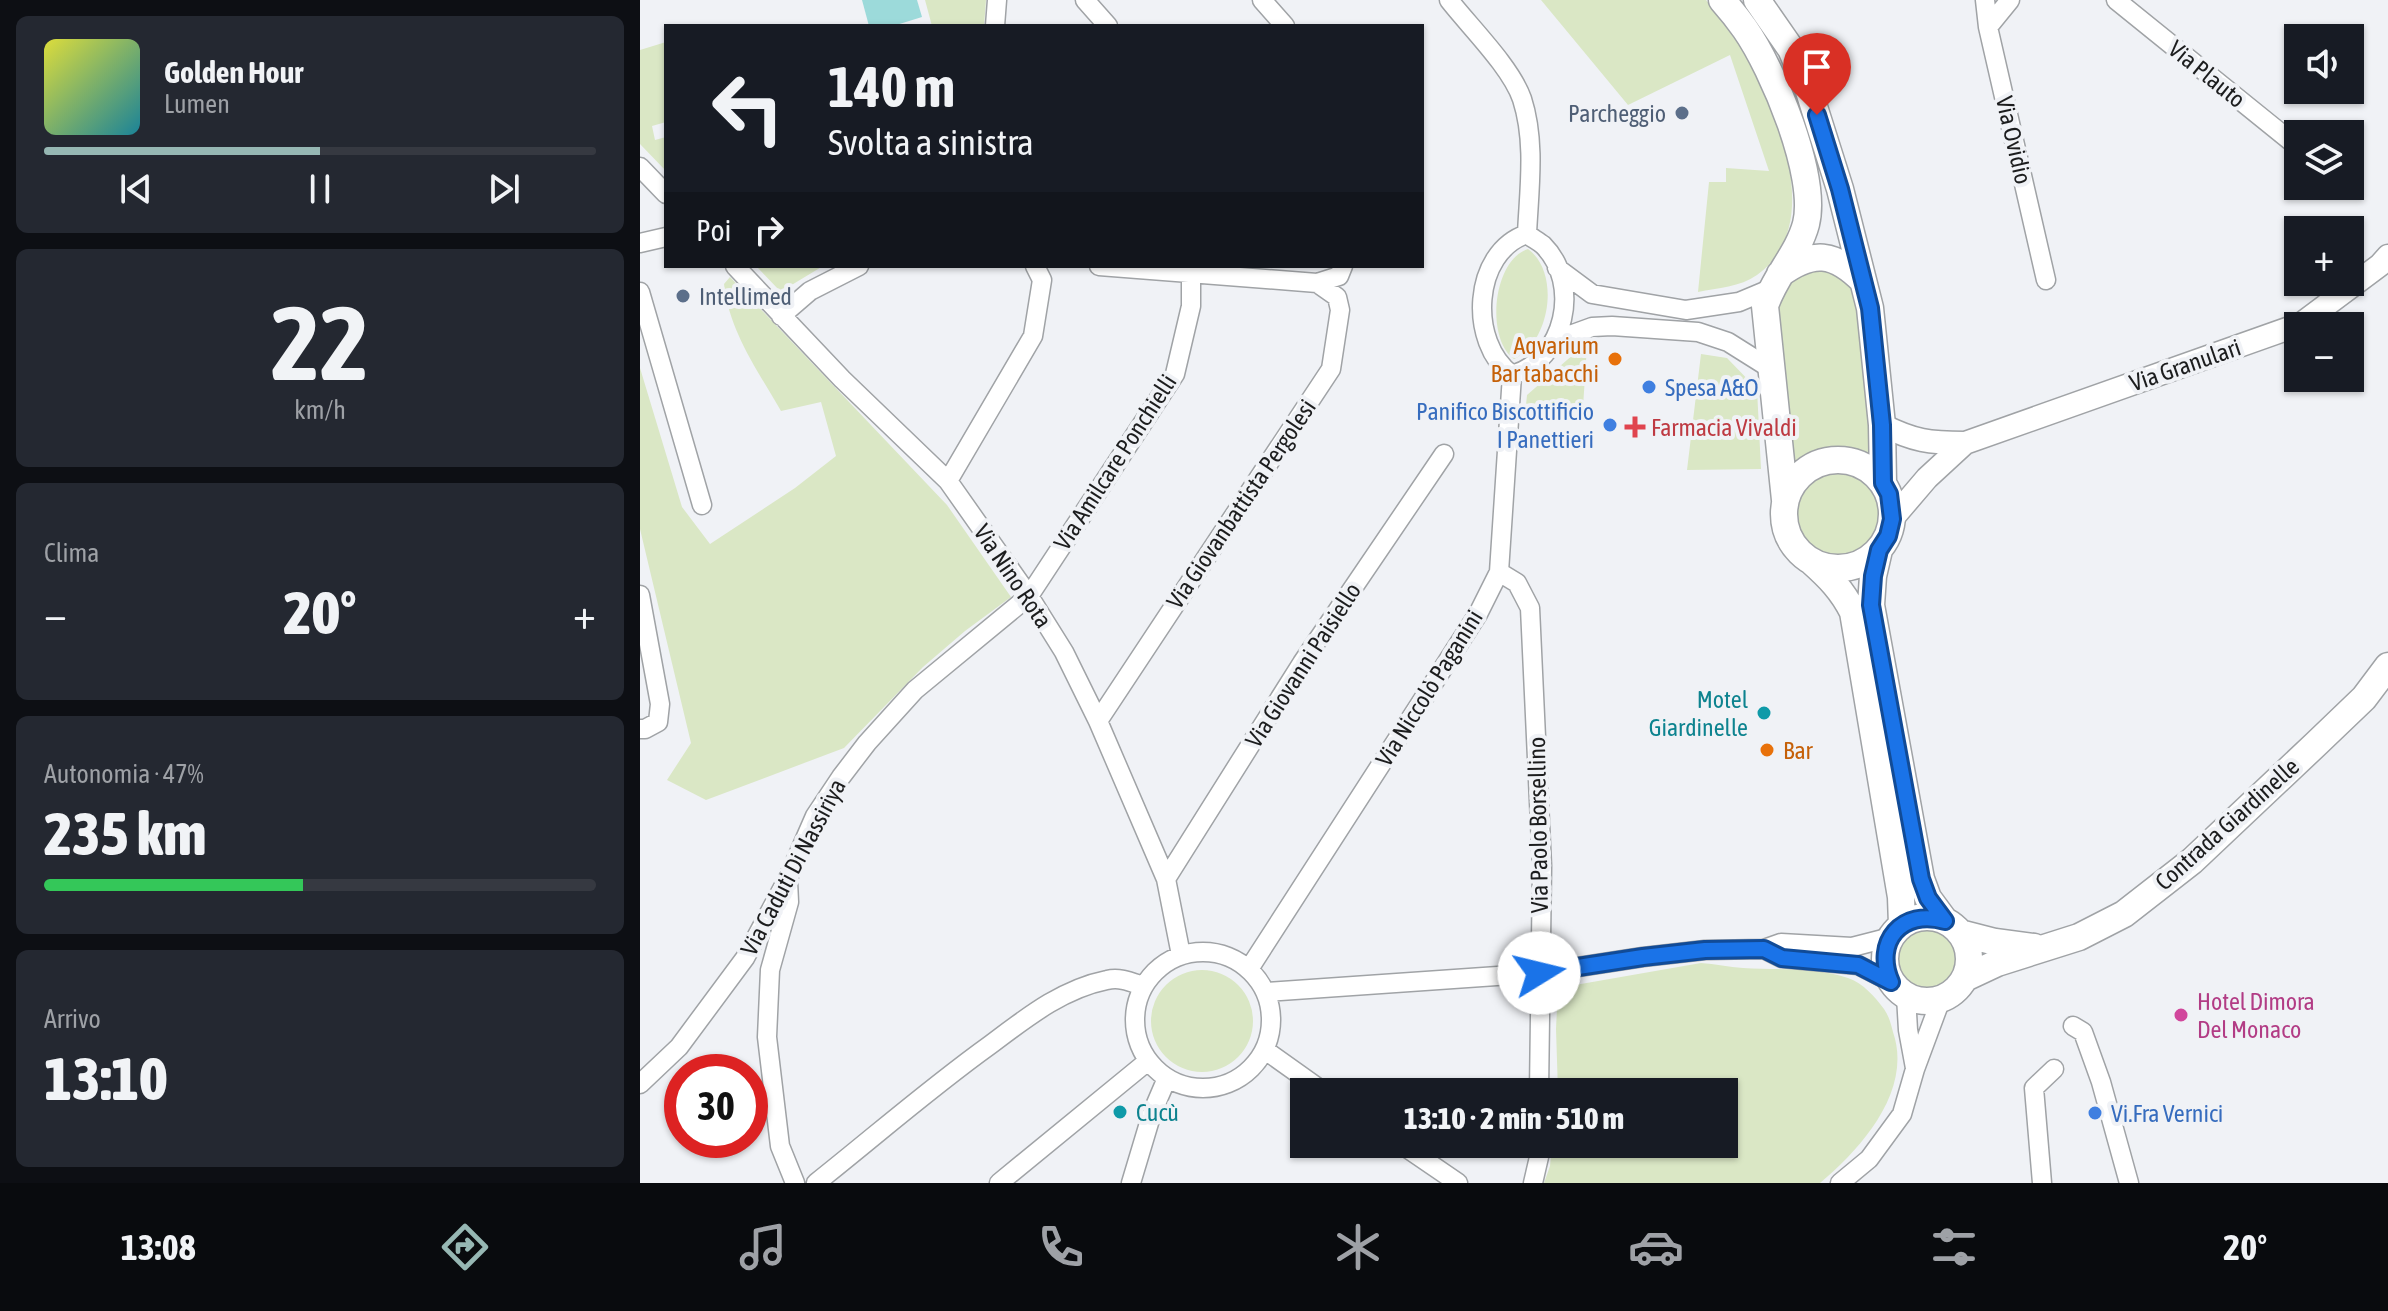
<!DOCTYPE html>
<html lang="it">
<head>
<meta charset="utf-8">
<style>
	body { margin:0; font-family:"Asap Condensed",sans-serif; background:#242831; color:#f1f3f6; height:100vh; display:flex; flex-direction:column; font-size:30px; white-space:nowrap }
	* { box-sizing:border-box; margin:0 }
	p { font-size:26px; color:#9ea1a6 }
	.icon { flex:none; width:44px; height:44px; fill:none; stroke:currentColor; stroke-width:2; stroke-linecap:round; stroke-linejoin:round }
	.map { position:relative; flex:1; overflow:hidden }
	.sheet { display:flex; flex-direction:column; gap:16px; padding:16px; background:#0d0f14; width:640px }
	.sheet>* { flex:none }
	.hud { position:absolute; left:24px; top:24px; width:760px; height:244px; border-radius:0px; box-shadow:0 2px 6px #0004; background:#171b24; color:#f1f3f6; overflow:hidden }
	.buttons { position:absolute; left:1644px; top:24px; display:grid; gap:16px }
	.buttons a { display:grid; place-items:center; width:80px; height:80px; border-radius:0px; background:#171b24; box-shadow:0 2px 6px #0004; font-size:40px }
	.speed { position:absolute; left:24px; top:1054px; display:flex; gap:16px; font-size:40px; font-weight:700; text-align:center }
	.speed>* { display:grid; place-content:center; width:104px; height:104px; border-radius:50%; background:#171b24; box-shadow:0 2px 6px #0004; line-height:1 }
	.speed .limit { border:12px solid #d22; background:#fff; color:#111 }
	.pin { position:absolute; display:grid; place-items:center; width:68px; height:68px; color:#fff; margin:-82px -34px; border-radius:50% 50% 50% 0; rotate:-45deg; box-shadow:0 0 8px #0007 }
	.pin .icon { rotate:45deg }
	.me { position:absolute; width:88px; margin:-44px; rotate:81deg; stroke-linejoin:round; filter:drop-shadow(0 0 6px #0008) }
	.turn { display:flex; align-items:center; gap:28px; height:168px; padding:0 32px; font-size:36px }
	.turn .icon { width:104px; height:104px; stroke-width:2.5 }
	.turn b { display:block; font-size:56px; line-height:68px }
	.then { display:flex; align-items:center; height:76px; padding:0 32px; background:#0003; gap:16px; font-size:30px }
	.big { font-size:60px; font-weight:800; line-height:1.1 }
	.sheet .tile { flex:1; display:flex; flex-direction:column; justify-content:center; gap:12px; min-width:0; padding:0 28px; border-radius:12px; background:#242831 }
	.sheet .dial { align-items:center; gap:0 }
	.dial b { font-size:104px; line-height:1 }
	.song { display:flex; align-items:center; gap:24px }
	.cover { width:96px; height:96px; border-radius:12px; background:linear-gradient(135deg,hsl(60 70% 55%),hsl(190 70% 35%)) }
	.played { height:8px; border-radius:4px; background:linear-gradient(90deg,#96b7b3 50%,#363941 50%) }
	.keys { display:flex; justify-content:space-around; direction:ltr }
	.heat { display:flex; justify-content:space-between; align-items:center; font-size:44px; direction:ltr }
	.charge { height:12px; border-radius:6px; background:linear-gradient(90deg,#34c759 47%,#363941 0) }
	.trip { position:absolute; left:650px; top:1078px; width:448px; height:80px; border-radius:0px; background:#171b24; box-shadow:0 2px 6px #0004; font-weight:800; line-height:80px; text-align:center }
	.menu { display:flex; height:128px; justify-content:space-around; align-items:center; background:#090b0e; color:#9ea1a6 }
	.menu .icon { width:56px; height:56px }
	.menu .selected { color:#96b7b3 }
	.menu b { font-size:36px; color:#f1f3f6 }
	main { display:flex; flex:1; min-height:0 }
	.map>svg:first-child { display:block }
	.green { fill:#dae7c5 }
	.water { fill:#9cdada }
	.lines { fill:none; stroke-linecap:round; stroke-linejoin:round }
	.minor-casing { stroke:#a0a3a6; stroke-width:21 }
	.tertiary-casing { stroke:#a0a3a6; stroke-width:25 }
	.secondary-casing { stroke:#a0a3a6; stroke-width:29 }
	.minor { stroke:#fff; stroke-width:18 }
	.tertiary { stroke:#fff; stroke-width:22 }
	.secondary { stroke:#fff; stroke-width:26 }
	.route-casing { stroke:#114b97; stroke-width:20 }
	.route { stroke:#1a73e8; stroke-width:14 }
	.service-dot { fill:#5c6f8a; stroke:#f0f2f6; stroke-width:3 }
	.food-dot { fill:#e8710a; stroke:#f0f2f6; stroke-width:3 }
	.shop-dot { fill:#3f7fe0; stroke:#f0f2f6; stroke-width:3 }
	.health-dot { fill:#e0444e; stroke:#f0f2f6; stroke-width:3 }
	.culture-dot { fill:#0f9aa8; stroke:#f0f2f6; stroke-width:3 }
	.hotel-dot { fill:#d1479c; stroke:#f0f2f6; stroke-width:3 }
	.labels { text-anchor:middle; dominant-baseline:central; stroke-width:8; stroke-linejoin:round; paint-order:stroke }
	.street-label { font-size:24px; fill:#1c1d1e; stroke:#f0f2f6 }
	.service-label { font-size:24px; fill:#4e5e75; stroke:#f0f2f6; text-anchor:end }
	.food-label { font-size:24px; fill:#c56008; stroke:#f0f2f6; text-anchor:end }
	.shop-label { font-size:24px; fill:#366cbe; stroke:#f0f2f6; text-anchor:start }
	.health-label { font-size:24px; fill:#be3a42; stroke:#f0f2f6; text-anchor:start }
	.culture-label { font-size:24px; fill:#0d838f; stroke:#f0f2f6; text-anchor:end }
	.hotel-label { font-size:24px; fill:#b23c85; stroke:#f0f2f6; text-anchor:start }
</style>
</head>
<body>
<main>
<section class="sheet">
<div class="tile">
<div class="song"><i class="cover"></i><div><b>Golden Hour</b><p>Lumen</p></div></div>
<div class="played"></div>
<div class="keys"><svg class="icon" aria-label="previous" viewBox="0 0 24 24"><path d="M18 5L8 12l10 7zM5 5v14"/></svg><svg class="icon" aria-label="pause" viewBox="0 0 24 24"><path d="M8 5v14M16 5v14"/></svg><svg class="icon" aria-label="next" viewBox="0 0 24 24"><path d="M6 5l10 7-10 7zM19 5v14"/></svg></div>
</div>
<div class="tile dial"><b>22</b><p>km/h</p></div>
<div class="tile"><p>Clima</p>
<div class="heat"><a>−</a><b class="big">20°</b><a>+</a></div>
</div>
<div class="tile"><p>Autonomia · 47%</p><b class="big">235 km</b><div class="charge"></div></div>
<div class="tile"><p>Arrivo</p><b class="big">13:10</b></div>
</section>
<div class="map">
<svg width="1748" height="1183" viewBox="0 0 1748 1183">
	<rect width="100%" height="100%" fill="#f0f2f6"/>
	<path class="green" d="M285 0H346L344 26H292Z
		M901 0H1066C1076 11 1086 22 1094 34 1131 93 1191 222 1117 275 1100 287 1078 288 1058 292L1069 182H1086V168L1129 171 1090 55 988 105Z
		M26 42V122L12 126 15 140 26 137V171L0 144V50Z
		M888 249C921 273 910 343 874 359 845 338 853 260 888 249Z
		M116 266H183L145 289 139 290Z
		M1179 269C1205 272 1212 282 1220 306L1233 463C1197 447 1181 448 1149 474L1134 305 1141 292 1161 271Z
		M90 277 307 505 371 597 325 631 283 667 204 748 66 800 27 780 51 743 0 529V368L42 507 70 544 155 488 196 456 181 402 141 411C118 371 89 331 84 284Z
		M943 346H947L943 407 938 406 937 409 886 405 887 395Z
		M1061 354 1087 358 1117 389 1121 469 1047 470Z
		M1156 513a42 42 0 1 1 84 0a42 42 0 1 1-84 0Z
		M1254 959a33 33 0 1 1 66 0a33 33 0 1 1-66 0Z
		M1061 963C1075 964 1089 967 1103 968 1137 970 1175 967 1208 978 1223 983 1235 997 1244 1009 1249 1016 1251 1024 1253 1032 1273 1090 1222 1148 1180 1183H904L910 1166 912 1144H1084V1092H918L916 1029 918 988Z
		M511 1021a51 51 0 1 1 102 0a51 51 0 1 1-102 0Z"/>
	<path class="water" d="M222 0H277L282 17 253 26H229Z"/>
	<g class="lines">
		<defs>
			<path id="minor" d="M445 0 468 26
				M622 0 645 26
				M809 0C830 27 871 67 882 99 896 142 889 190 887 234
				M1345 0 1348 27 1406 280
				M1476 0 1658 147
				M355 26 357 0
				M1348 27 1370 0
				M0 167 26 194
				M887 234C892 238 898 241 903 245 942 284 925 360 872 375 828 343 832 252 887 234Z
				M0 243 26 237
				M95 266 202 379 308 481 389 596 424 652 458 721 526 879 541 955
				M459 266 677 283 699 276 703 266
				M917 268 952 294 1046 310 1099 302 1130 289
				M0 292 62 505
				M141 316 170 291 219 266
				M911 348 930 335 952 327 972 326 1058 332 1088 342 1131 369
				M308 481 393 336 402 280 395 266
				M859 572 877 583 890 608 902 866 899 1092
				M0 595 20 704 18 722 5 729H0
				M458 721 691 369 700 310 697 297 677 283
				M526 879 662 663 804 454
				M148 881 149 902 130 970 127 1037 140 1146 155 1183
				M1124 949 1142 958 1218 965 1251 982
				M495 1020a68 68 0 1 1 136 0a68 68 0 1 1-136 0Z
				M609 969 838 614 859 572 872 375
				M626 992 899 973 1003 957 1065 950 1124 949 1141 943 1212 947 1251 937
				M1266 996 1268 1030 1275 1068
				M1433 1026 1443 1032 1461 1082 1489 1183
				M625 1050 684 1092
				M0 1084 39 1047 105 958 148 878 175 816 201 777 227 743 275 690 389 596 535 374 551 306V274
				M761 1144 818 1183
				M176 1183C234 1137 290 1088 350 1045 386 1018 422 989 467 980 480 977 491 982 503 986
				M359 1183 508 1061
				M491 1183 512 1113 527 1078
				M893 1183 899 1157V1144
				M1200 1183 1229 1159 1262 1114 1275 1069 1301 999
				M1402 1183 1394 1088 1414 1069"/>
			<path id="tertiary" d="M1242 425C1274 441 1289 443 1325 443
				M1252 519 1287 478 1325 443 1661 324 1740 265 1748 256"/>
			<path id="secondary" d="M1082 0C1090 9 1098 19 1105 29 1133 69 1178 176 1166 224 1158 254 1134 277 1125 306L1145 500
				M1117 0 1151 49 1169 91 1200 189 1230 308 1242 425 1243 483
				M1140 274C1173 250 1194 252 1223 281
				M1144 514a54 54 0 1 1 108 0a54 54 0 1 1-108 0Z
				M1239 550 1233 576 1231 605 1281 879 1288 898 1305 921
				M1171 561C1189 577 1202 590 1213 612L1261 897 1262 925
				M1245 959a42 42 0 1 1 84 0a42 42 0 1 1-84 0Z
				M1320 933 1355 942 1394 947
				M1325 978 1357 963 1439 937 1484 914 1552 861 1676 744 1724 698 1748 666"/>
		</defs>
		<use href="#minor" class="minor-casing"/>
		<use href="#tertiary" class="tertiary-casing"/>
		<use href="#secondary" class="secondary-casing"/>
		<use href="#minor" class="minor"/>
		<use href="#tertiary" class="tertiary"/>
		<use href="#secondary" class="secondary"/>
	</g>
	<g class="lines">
		<defs>
			<path id="route" d="M899 973 1003 957 1065 950 1124 949 1142 958 1218 965 1251 982C1233 942 1262 908 1305 921L1288 898 1281 879 1231 605 1233 576 1239 550 1248 536 1252 519 1249 494 1243 483 1242 425 1230 308 1200 189 1177 115"/>
		</defs>
		<use href="#route" class="route-casing"/>
		<use href="#route" class="route"/>
	</g>
	<g class="service-dot">
		<circle cx="1042" cy="113" r="8"/>
		<circle cx="43" cy="296" r="8"/>
	</g>
	<g class="food-dot">
		<circle cx="975" cy="359" r="8"/>
		<circle cx="1127" cy="750" r="8"/>
	</g>
	<g class="shop-dot">
		<circle cx="1009" cy="387" r="8"/>
		<circle cx="970" cy="425" r="8"/>
		<circle cx="1455" cy="1113" r="8"/>
	</g>
	<path class="health-dot" d="M991 415h8v8h8v8h-8v8h-8v-8h-8v-8h8z"/>
	<g class="culture-dot">
		<circle cx="1124" cy="713" r="8"/>
		<circle cx="480" cy="1112" r="8"/>
	</g>
	<circle class="hotel-dot" cx="1541" cy="1015" r="8"/>
	<g class="labels">
		<g class="street-label">
			<text transform="translate(1567 74) rotate(39)">Via Plauto</text>
			<text transform="translate(1374 140) rotate(77)">Via Ovidio</text>
			<text transform="translate(1545 365) rotate(-19)">Via Granulari</text>
			<text transform="translate(475 462) rotate(-57)">Via Amilcare Ponchielli</text>
			<text transform="translate(601 504) rotate(-56)">Via Giovanbattista Pergolesi</text>
			<text transform="translate(373 576) rotate(56)">Via Nino Rota</text>
			<text transform="translate(663 665) rotate(-57)">Via Giovanni Paisiello</text>
			<text transform="translate(789 688) rotate(-58)">Via Niccolò Paganini</text>
			<text transform="translate(1587 824) rotate(-42)">Contrada Giardinelle</text>
			<text transform="translate(898 825) rotate(-91)">Via Paolo Borsellino</text>
			<text transform="translate(153 867) rotate(-62)">Via Caduti Di Nassiriya</text>
		</g>
		<g class="service-label">
			<text x="1026" y="113">Parcheggio</text>
			<text x="59" y="296" text-anchor="start">Intellimed</text>
		</g>
		<g class="food-label">
			<text x="959" y="345">Aqvarium<tspan x="959" dy="28">Bar tabacchi</tspan></text>
			<text x="1143" y="750" text-anchor="start">Bar</text>
		</g>
		<g class="shop-label">
			<text x="1025" y="387">Spesa A&amp;O</text>
			<text x="954" y="411" text-anchor="end">Panifico Biscottificio<tspan x="954" dy="28">I Panettieri</tspan></text>
			<text x="1471" y="1113">Vi.Fra Vernici</text>
		</g>
		<g class="health-label">
			<text x="1011" y="427">Farmacia Vivaldi</text>
		</g>
		<g class="culture-label">
			<text x="1108" y="699">Motel<tspan x="1108" dy="28">Giardinelle</tspan></text>
			<text x="496" y="1112" text-anchor="start">Cucù</text>
		</g>
		<g class="hotel-label">
			<text x="1557" y="1001">Hotel Dimora<tspan x="1557" dy="28">Del Monaco</tspan></text>
		</g>
	</g>
</svg>
<div class="buttons">
<a><svg class="icon" aria-label="sound" viewBox="0 0 24 24"><path d="M4 9h4l5-4v14l-5-4H4zM17 9q2 3 0 6"/></svg></a>
<a><svg class="icon" aria-label="layers" viewBox="0 0 24 24"><path d="M12 4l9 5-9 5-9-5zM3 14l9 5 9-5"/></svg></a>
<a>+</a>
<a>−</a>
</div>
<div class="speed"><div class="limit">30</div></div>
<div class="pin" style="left:1177px;top:115px;background:#d93025"><svg class="icon" aria-label="arrive" viewBox="0 0 24 24"><path d="M6 21V4h12l-3 4 3 4H6"/></svg></div>
<svg class="me" style="left:899px;top:973px" viewBox="-20 -20 40 40"><circle r="19" fill="#fff"/><path d="M0-13L10 11 0 6-10 11z" fill="#1a73e8"/></svg>
<div class="trip">13:10 · 2 min · 510 m</div>
<div class="hud">
<div class="turn"><svg class="icon" aria-label="left" viewBox="0 0 24 24"><path d="M17 20v-9H6M10 6l-5 5 5 5"/></svg><div><b>140 m</b>Svolta a sinistra</div></div>
<div class="then">Poi<svg class="icon" aria-label="right" viewBox="0 0 24 24"><path d="M7 20v-9h11M14 6l5 5-5 5"/></svg></div>
</div>
</div>
</main>
<nav class="menu">
<b>13:08</b>
<svg class="icon selected" aria-label="directions" viewBox="0 0 24 24"><path d="M12 3l9 9-9 9-9-9zM9 14v-3h6M13 9l2 2-2 2"/></svg>
<svg class="icon" aria-label="music" viewBox="0 0 24 24"><path d="M9 18V5l10-2v13"/><circle cx="6" cy="18" r="3"/><circle cx="16" cy="16" r="3"/></svg>
<svg class="icon" aria-label="phone" viewBox="0 0 24 24"><path d="M5 4h4l2 5-3 2q2 4 5 5l2-3 5 2v4C11 20 4 13 5 4z"/></svg>
<svg class="icon" aria-label="climate" viewBox="0 0 24 24"><path d="M12 3v18M4 7l16 10M4 17L20 7"/></svg>
<svg class="icon" aria-label="car" viewBox="0 0 24 24"><path d="M5 17H2v-5l4-1 3-4h7l3 4 3 1v5h-3M9 17h6M6 11h13"/><circle cx="7" cy="17" r="2"/><circle cx="17" cy="17" r="2"/></svg>
<svg class="icon" aria-label="filters" viewBox="0 0 24 24"><path d="M4 7h16M4 17h16"/><circle cx="9" cy="7" r="2"/><circle cx="15" cy="17" r="2"/></svg>
<b>20°</b>
</nav>
</body>
</html>
